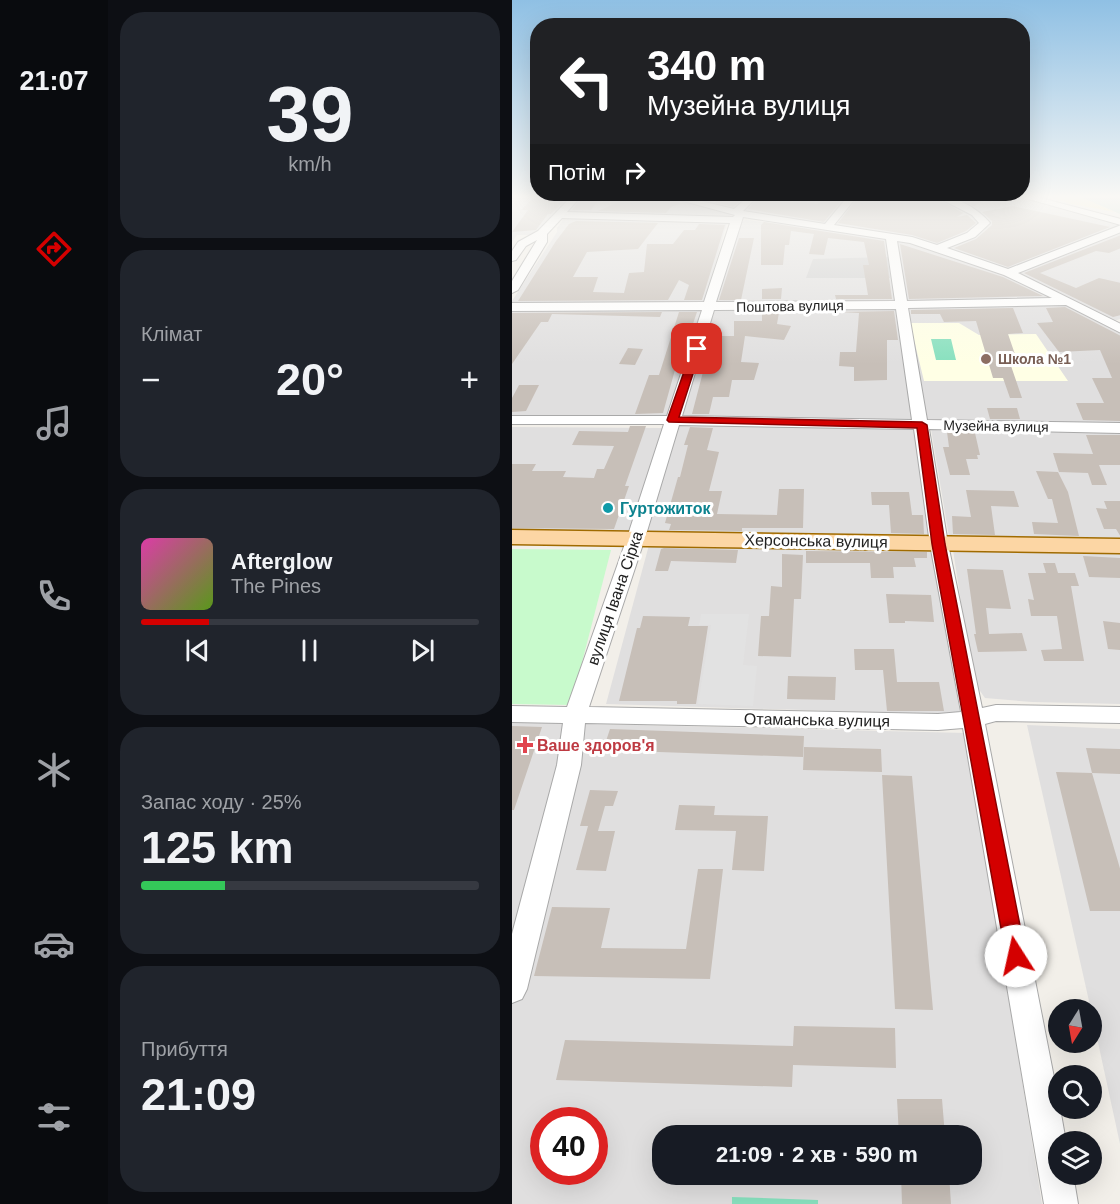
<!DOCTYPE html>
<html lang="uk">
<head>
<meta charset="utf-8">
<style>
	body { margin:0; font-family:Helvetica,sans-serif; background:#20242c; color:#f1f3f6; height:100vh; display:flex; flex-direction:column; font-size:22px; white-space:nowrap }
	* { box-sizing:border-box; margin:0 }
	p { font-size:20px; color:#9ea1a6 }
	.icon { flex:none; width:33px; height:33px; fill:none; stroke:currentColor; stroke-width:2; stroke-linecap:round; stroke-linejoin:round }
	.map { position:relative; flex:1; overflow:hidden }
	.sheet { display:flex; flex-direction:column; gap:12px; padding:12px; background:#0d0f14; width:404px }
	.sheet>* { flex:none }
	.top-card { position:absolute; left:18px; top:18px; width:500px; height:183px; border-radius:24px; box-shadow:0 6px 24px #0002; background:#202124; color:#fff; overflow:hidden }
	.needle { width:39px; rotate:191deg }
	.tools { position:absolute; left:536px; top:999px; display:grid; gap:12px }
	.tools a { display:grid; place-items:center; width:54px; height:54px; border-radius:50%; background:#171b24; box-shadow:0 6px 24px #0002; font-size:30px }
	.speed { position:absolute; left:18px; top:1107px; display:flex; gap:12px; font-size:30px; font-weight:700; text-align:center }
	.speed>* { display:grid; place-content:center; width:78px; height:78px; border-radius:50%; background:#171b24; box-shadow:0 6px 24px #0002; line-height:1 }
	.speed .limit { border:9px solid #d22; background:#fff; color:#111 }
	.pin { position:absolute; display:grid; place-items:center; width:51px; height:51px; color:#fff; margin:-26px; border-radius:12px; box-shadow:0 3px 9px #0006 }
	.me { position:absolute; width:66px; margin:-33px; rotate:350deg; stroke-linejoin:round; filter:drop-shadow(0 0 4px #0008) }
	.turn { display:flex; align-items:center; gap:21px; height:126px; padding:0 18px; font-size:27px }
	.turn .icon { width:78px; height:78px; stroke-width:2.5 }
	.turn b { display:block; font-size:42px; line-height:51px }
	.then { display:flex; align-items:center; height:57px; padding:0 18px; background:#0003; gap:12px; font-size:22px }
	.big { font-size:45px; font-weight:800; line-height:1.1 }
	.sheet .widget { flex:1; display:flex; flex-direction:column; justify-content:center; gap:9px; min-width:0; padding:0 21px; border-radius:24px; background:#20242c }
	.sheet .dial { align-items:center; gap:0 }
	.dial b { font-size:78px; line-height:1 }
	.song { display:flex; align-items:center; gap:18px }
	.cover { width:72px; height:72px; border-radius:9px; background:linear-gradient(135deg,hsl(320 70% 55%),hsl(90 70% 35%)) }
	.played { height:6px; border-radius:3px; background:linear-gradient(90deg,#d40000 20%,#363941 20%) }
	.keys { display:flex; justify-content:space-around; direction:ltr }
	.heat { display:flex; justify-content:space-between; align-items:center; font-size:33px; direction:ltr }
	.charge { height:9px; border-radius:4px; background:linear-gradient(90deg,#34c759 25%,#363941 0) }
	.trip { position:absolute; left:140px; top:1125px; width:330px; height:60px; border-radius:24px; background:#171b24; box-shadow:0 6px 24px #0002; font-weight:800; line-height:60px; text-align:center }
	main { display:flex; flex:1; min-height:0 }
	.dock { display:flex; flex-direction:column; width:108px; justify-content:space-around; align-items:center; background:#090b0e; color:#9ea1a6 }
	.dock .icon { width:42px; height:42px }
	.dock .active { color:#d40000 }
	.dock b { font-size:27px; color:#f1f3f6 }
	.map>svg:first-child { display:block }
	.residential { fill:#e0dfdf; fill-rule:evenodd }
	.education { fill:#ffffe5 }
	.religious { fill:#d0d0d0 }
	.wetland { fill:#c6e0d4 }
	.sand { fill:#fff1ba }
	.park { fill:#c8facc }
	.pitch { fill:#88e0be }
	.parking { fill:#e2e2e2 }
	.building { fill:#c7bfb8 }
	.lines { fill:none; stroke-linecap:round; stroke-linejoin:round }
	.minor-casing { stroke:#a9a9a9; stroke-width:2 }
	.major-casing { stroke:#a06b00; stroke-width:3 }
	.minor { fill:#fff; fill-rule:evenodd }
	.major { fill:#fcd6a4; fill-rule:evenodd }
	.route { fill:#d40000; stroke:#8a0000; stroke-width:1.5 }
	.education-dot { fill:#8d6e63; stroke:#fff; stroke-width:2 }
	.culture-dot { fill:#0f9aa8; stroke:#fff; stroke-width:2 }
	.health-dot { fill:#e0444e; stroke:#fff; stroke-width:2 }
	.labels { text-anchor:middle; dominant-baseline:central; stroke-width:6; stroke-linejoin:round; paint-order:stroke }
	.far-street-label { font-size:14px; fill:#222; stroke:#fff }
	.far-education-label { font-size:14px; font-weight:bold; fill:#785e54; stroke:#fff; text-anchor:start }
	.culture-label { font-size:16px; font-weight:bold; fill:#0d838f; stroke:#fff; text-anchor:start }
	.street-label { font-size:16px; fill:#222; stroke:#fff }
	.health-label { font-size:16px; font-weight:bold; fill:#be3a42; stroke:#fff; text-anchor:start }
</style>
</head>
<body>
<main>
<nav class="dock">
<b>21:07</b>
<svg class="icon active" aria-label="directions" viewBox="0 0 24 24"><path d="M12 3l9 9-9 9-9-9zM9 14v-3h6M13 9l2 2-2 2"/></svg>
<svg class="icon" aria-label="music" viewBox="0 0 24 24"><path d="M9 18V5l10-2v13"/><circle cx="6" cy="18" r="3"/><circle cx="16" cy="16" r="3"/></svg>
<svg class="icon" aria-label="phone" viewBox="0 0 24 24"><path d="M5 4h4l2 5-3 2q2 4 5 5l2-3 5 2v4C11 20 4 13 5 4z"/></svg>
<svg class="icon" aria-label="climate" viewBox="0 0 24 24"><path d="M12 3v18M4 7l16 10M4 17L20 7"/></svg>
<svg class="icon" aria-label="car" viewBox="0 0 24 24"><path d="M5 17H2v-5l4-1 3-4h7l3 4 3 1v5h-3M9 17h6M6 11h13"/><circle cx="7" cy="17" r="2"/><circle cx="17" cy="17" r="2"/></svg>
<svg class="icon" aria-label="filters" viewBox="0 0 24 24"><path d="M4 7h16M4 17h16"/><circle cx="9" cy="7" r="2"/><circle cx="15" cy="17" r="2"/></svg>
</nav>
<section class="sheet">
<div class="widget dial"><b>39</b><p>km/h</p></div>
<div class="widget"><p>Клімат</p>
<div class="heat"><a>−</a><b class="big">20°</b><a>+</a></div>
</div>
<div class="widget">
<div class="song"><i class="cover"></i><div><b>Afterglow</b><p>The Pines</p></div></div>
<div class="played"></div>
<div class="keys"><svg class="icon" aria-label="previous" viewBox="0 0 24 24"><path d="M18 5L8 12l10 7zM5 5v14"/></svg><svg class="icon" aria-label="pause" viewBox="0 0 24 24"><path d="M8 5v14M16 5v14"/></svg><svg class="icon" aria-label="next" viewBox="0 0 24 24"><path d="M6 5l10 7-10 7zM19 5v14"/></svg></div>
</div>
<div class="widget"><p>Запас ходу · 25%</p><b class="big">125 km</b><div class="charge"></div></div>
<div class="widget"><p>Прибуття</p><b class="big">21:09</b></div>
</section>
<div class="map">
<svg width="609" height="1204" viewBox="0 0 609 1204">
	<rect width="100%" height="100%" fill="#f2efe9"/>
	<path class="residential" d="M0 195H60L23 235H5L0 242Z
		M69 195H147L221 212 216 219 192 305 0 306V301L45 232V228Z
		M162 195H502L608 223V319L602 321 571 306 402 239 270 220Z
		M234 220 374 236 385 304 202 306 227 222Z
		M390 240 474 267 546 300 392 304 385 241Z
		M559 303 608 332V424L415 421 394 305Z
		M386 306 401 421 169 417 203 308Z
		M0 308H191L158 416 0 415Z
		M164 422 402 426 419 537 135 533Z
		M0 427 150 428 118 534 0 532Z
		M419 429 608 430V540L437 537Z
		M137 545 422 549 448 715 94 704Z
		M441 550 608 553V704L520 702 473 698 461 681Z
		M0 722 454 733 530 1204H0ZM32 1120H82V1172H32ZM150 1136H459V1174H150Z
		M515 725 608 729V1144L579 1010Z"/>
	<path class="education" d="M398 323H447L467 335 524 334 556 381H412Z"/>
	<path class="religious" d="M376 257 378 278H294L301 259Z"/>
	<path class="wetland" d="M564 195H608V214Z"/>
	<path class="sand" d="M545 195H564L603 212 559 204 538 197Z"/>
	<path class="park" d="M0 549 99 550 59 705 0 704Z"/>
	<path class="pitch" d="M419 339H439L444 360H424Z
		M220 1197 306 1200V1204H220Z"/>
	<path class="parking" d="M189 614H237L231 665 245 666 241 706 186 704 199 625H187Z"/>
	<path class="building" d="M24 195H58L39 214H36L24 230 0 232 16 210H9Z
		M72 195H90L79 210H60Z
		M122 195H147L169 203 159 207 154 213 86 211Z
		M208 195H235L221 207 203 202Z
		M249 195H270L263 201 306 204 313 195H334L312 222 236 209Z
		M348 195H419L451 213 445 217 455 215 464 223 454 231 425 243 400 235 326 223Z
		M437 195H481L462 206Z
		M501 206 598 227 496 267 442 248 464 239 480 225V221L470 212Z
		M64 221 146 223 126 249 75 252 61 277H86L81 292 112 293 117 273 132 272 135 244H161L172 230H183L187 224 213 225 190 300H172L177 285 167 280 156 300 6 301 44 241 57 224Z
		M252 222 372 241 380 299H324L323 295H356L351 265H357L352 242 316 238 312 255 297 254 302 234 279 231 277 245H273L271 265H249V225Z
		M609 235V248L597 253 584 251 528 273 564 288 587 278 609 283V315L601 317 512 273Z
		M227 238H242L229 300H207Z
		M388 244 491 277 531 296 397 299Z
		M270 288 269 299H250V289Z
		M553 307 609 336V421L571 420 564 403H592L580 378H600L588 350 547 352 525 323 541 322 534 308Z
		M501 308 511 333 496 334 506 363H498L510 398H498L491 378H481L464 321 432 322 428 314H399V310Z
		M382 311 386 340H375V380L342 381V367L327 366 328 352H344L347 313 325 312Z
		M150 312 148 317 40 314 36 322H29L0 364V313Z
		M167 312H185L169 359H166L151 413 123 414 137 375H147Z
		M250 312H267L265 324 279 326 272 340 233 336 229 362 247 363 242 380H220L217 397H201L197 414H180L192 368H196L203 336H226H222V321H250Z
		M116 348 131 349 123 365 107 364Z
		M7 385H27L14 411 0 412V398Z
		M475 408H505L508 419H478Z
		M118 426H134L113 486H117L102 529 0 528V464H24L20 471H54L51 477 82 478 85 469H92L102 446 60 445 67 431 116 432Z
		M178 427 201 428 195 450 207 452 197 491H210L205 514 265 515 267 489H292L291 528H230V531L157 530 159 524 153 523 166 477H168L176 445H172Z
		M435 432 463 433 468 455H465L466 459H454L458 475H438L431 447H437Z
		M574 435H609V465H587L595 485H580L576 473 547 472 541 453 581 454Z
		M524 471 546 472 556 492 567 536 522 534 520 522 546 523 540 499H536Z
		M454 490 502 491 507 507 479 506 483 535 441 534 440 516 459 517Z
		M359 492H397L400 515H411L412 534 379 533 377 505H360Z
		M592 501H609V537L604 529H592L584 508 595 509Z
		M149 549 152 548 226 550 224 563 159 561 156 571H143Z
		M294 551 415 552V558H402L404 567H381L382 578H359L358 563H294Z
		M270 554 291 555 289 599H282L279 657 246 656 249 616H257L259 586 270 587Z
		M571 556 609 558V578L577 577Z
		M531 563H543L546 573H563L567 586H559L572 661H532L529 650 550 649 545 616H519L516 599 522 600 516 573H534Z
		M455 569 491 570 499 609 474 608 477 634 510 633 515 651 466 652 462 634H464Z
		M374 594 419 595 422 622 393 621V623H377Z
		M131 616 178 617 176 626H196L184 704H165V701H107L125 628H128Z
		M591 621 609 623V650L596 649Z
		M342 649H382L385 682H427L432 711H375L371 670H343Z
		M276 676 324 677 323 700 275 699Z
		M0 726 30 727 2 810H0Z
		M98 729 292 736 291 757 91 750Z
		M292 747 369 749 370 772 291 770Z
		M574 748 609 749V774L580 773Z
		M544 772 580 773 609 872V911H578Z
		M370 775 400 776 421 1010 383 1009Z
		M78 790 106 791 101 806H93L86 831H103L94 871 64 870 76 826H68Z
		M167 805 203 806 202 815 256 816 252 871 220 870 224 831 163 830Z
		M186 869H211L198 979 22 976 40 907 98 908 89 948 174 949Z
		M282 1026 383 1028 384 1068 281 1065 280 1087 44 1080 53 1040 281 1046Z
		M385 1099H430L433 1136H387Z
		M389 1174H437L439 1204H390Z"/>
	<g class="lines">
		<defs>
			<path id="minor" d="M61 195H70L55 212 221 217 223 215 149 195H164L222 209 238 195H247L231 211 313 224 337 195H346L322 225 400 237 425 245 455 233 467 223 460 215 421 195C441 195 465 207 478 223L463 237 435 248 496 269 609 225V232L506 273 609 324V333L554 305 396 308 415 420 609 423V433L417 429 436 544 470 708 484 705 609 707V723L484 721 473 724 546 1098V1108H548L554 1142H546V1174H561L566 1204H532L451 728 426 730 73 723 69 765 15 989 10 999 0 1003V934L45 765 51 723 0 722V706L55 707 115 538 152 424H0V416H155L190 310 0 311V303L192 302 218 223 50 218 35 234V242L6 290 0 293V281L25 240 14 246 4 260 0 261V251L6 242 26 231ZM231 217 374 239 383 301 204 302ZM385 241 398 243 492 275 540 298 395 301ZM384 309 400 420 170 416 202 310ZM167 425 402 429 418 544 449 712 426 714 77 707 133 538Z
				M502 195H517L609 219V225Z"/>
			<path id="major" d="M0 530 609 539V553L0 544Z"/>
		</defs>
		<use href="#minor" class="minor-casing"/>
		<use href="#major" class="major-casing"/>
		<use href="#minor" class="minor"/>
		<use href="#major" class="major"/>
	</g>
	<linearGradient id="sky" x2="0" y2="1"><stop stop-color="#8fc0e4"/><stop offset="0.54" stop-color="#f9f8f5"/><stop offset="1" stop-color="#f9f8f5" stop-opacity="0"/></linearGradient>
	<rect width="609" height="364" fill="url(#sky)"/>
	<path class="route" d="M185 346 189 349 167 417 410 422 415 425 433 544 514 956 511 963 504 965 497 963 494 956 420 544 405 428 157 422 155 420 180 349Z"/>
	<circle class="education-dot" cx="474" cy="359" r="6"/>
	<circle class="culture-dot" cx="96" cy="508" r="6"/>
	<path class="health-dot" d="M10 736h6v6h6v6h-6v6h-6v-6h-6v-6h6z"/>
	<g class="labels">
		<g class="far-street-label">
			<text transform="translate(278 306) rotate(-1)">Поштова вулиця</text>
			<text transform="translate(484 426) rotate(1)">Музейна вулиця</text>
		</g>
		<g class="far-education-label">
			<text x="486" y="359">Школа №1</text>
		</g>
		<g class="culture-label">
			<text x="108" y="508">Гуртожиток</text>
		</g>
		<g class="street-label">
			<text transform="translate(304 541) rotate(1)">Херсонська вулиця</text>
			<text transform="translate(103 598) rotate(-71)">вулиця Івана Сірка</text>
			<text transform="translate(305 720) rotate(1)">Отаманська вулиця</text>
		</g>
		<g class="health-label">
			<text x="25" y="745">Ваше здоров'я</text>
		</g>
	</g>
</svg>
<div class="tools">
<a><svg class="needle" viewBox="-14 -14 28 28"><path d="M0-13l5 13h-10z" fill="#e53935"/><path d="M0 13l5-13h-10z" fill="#9ea1a6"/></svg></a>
<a><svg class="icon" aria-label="search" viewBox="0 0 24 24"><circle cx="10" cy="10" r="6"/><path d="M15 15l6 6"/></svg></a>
<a><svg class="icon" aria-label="layers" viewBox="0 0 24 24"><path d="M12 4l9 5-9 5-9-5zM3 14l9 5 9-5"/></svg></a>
</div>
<div class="speed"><div class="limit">40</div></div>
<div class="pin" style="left:185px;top:349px;background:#d93025"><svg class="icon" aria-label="arrive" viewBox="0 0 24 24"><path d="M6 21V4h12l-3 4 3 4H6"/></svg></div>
<svg class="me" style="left:504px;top:956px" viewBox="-20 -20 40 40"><circle r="19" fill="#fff"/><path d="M0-13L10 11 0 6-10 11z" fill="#d40000"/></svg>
<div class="trip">21:09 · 2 хв · 590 m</div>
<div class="top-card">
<div class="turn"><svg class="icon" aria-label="left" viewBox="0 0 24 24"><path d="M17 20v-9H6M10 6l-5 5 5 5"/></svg><div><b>340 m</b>Музейна вулиця</div></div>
<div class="then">Потім<svg class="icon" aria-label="right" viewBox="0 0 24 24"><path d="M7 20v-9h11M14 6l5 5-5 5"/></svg></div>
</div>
</div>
</main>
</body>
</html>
